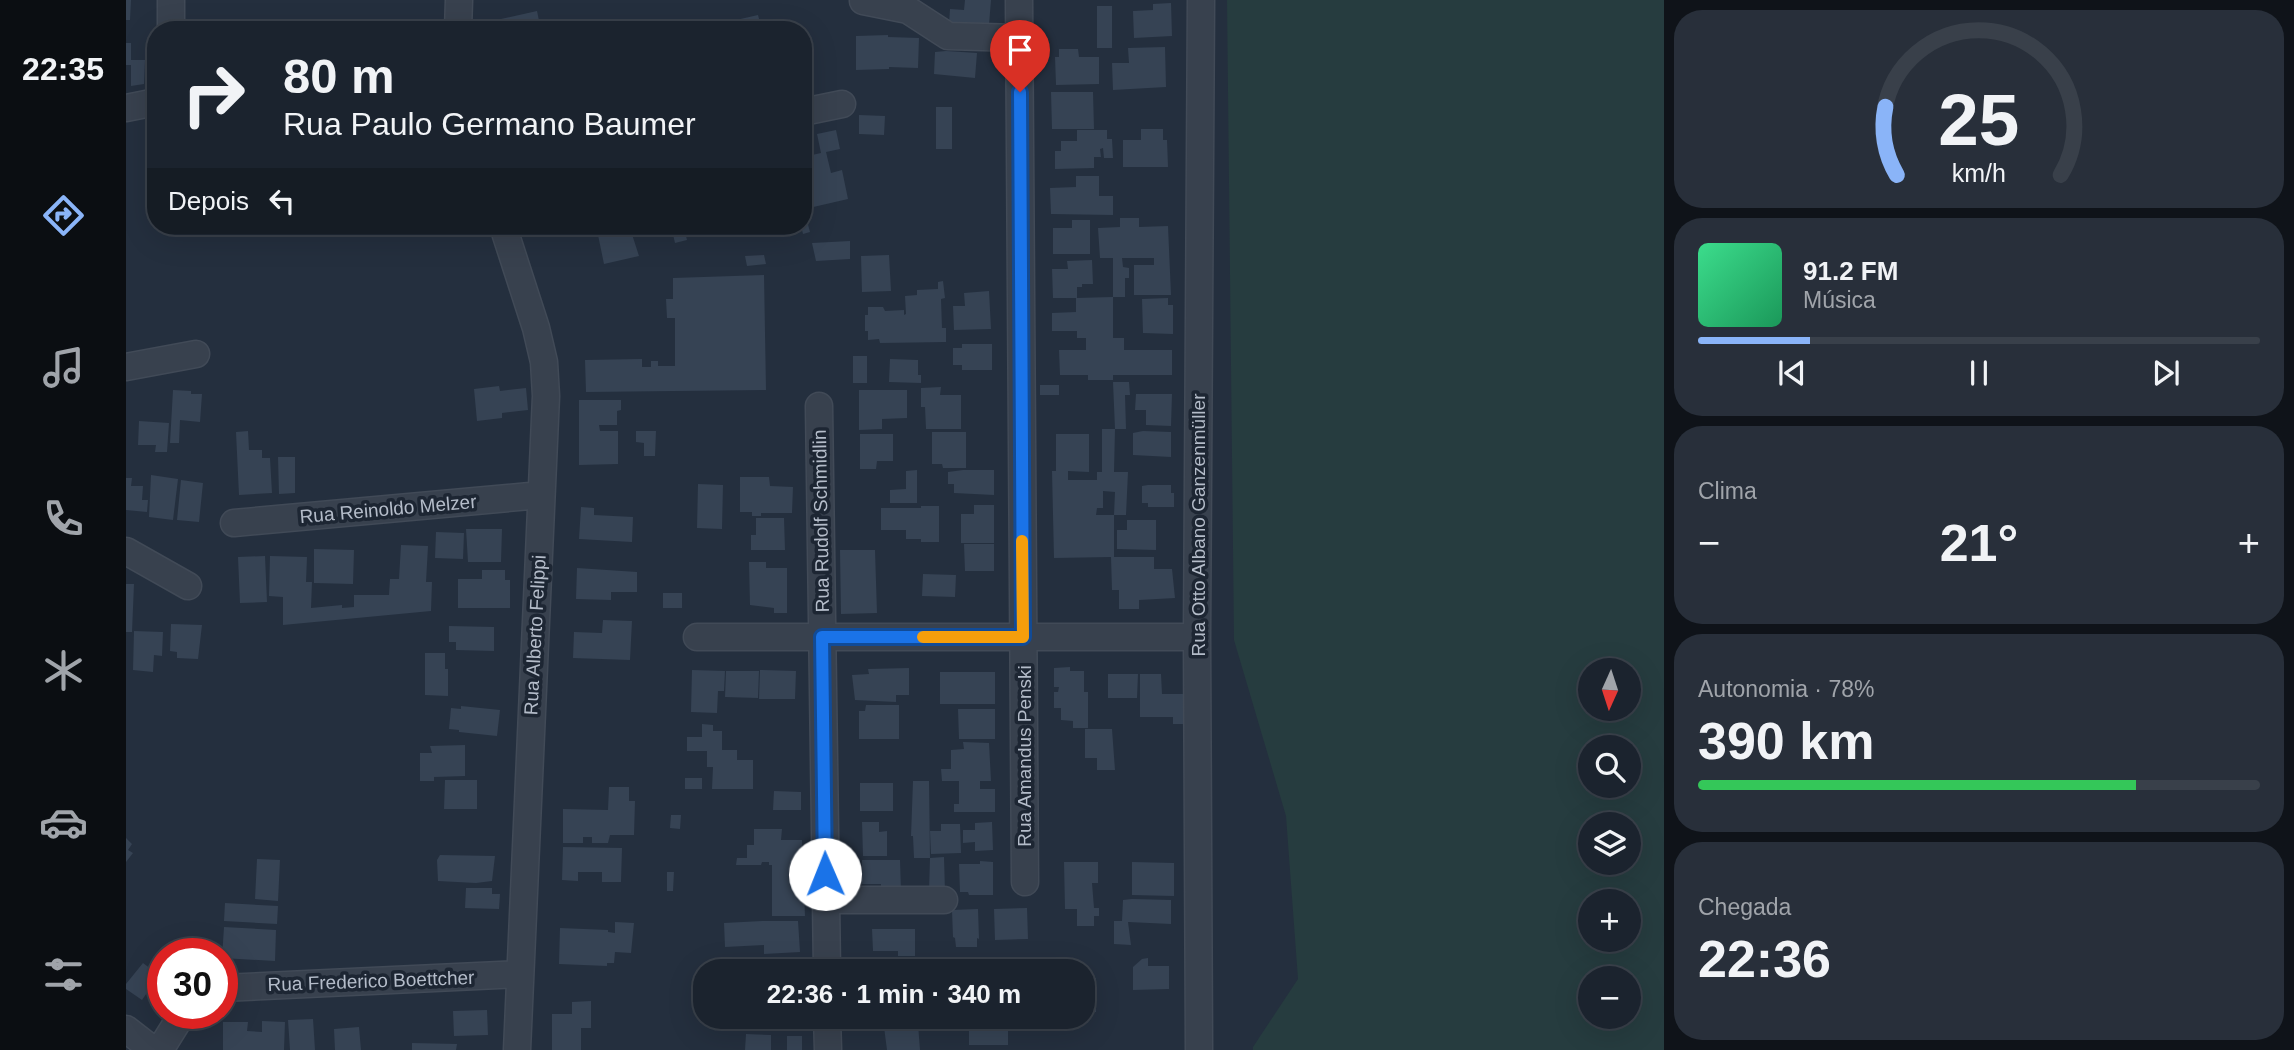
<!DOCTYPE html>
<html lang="pt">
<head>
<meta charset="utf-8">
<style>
	body { margin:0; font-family:Helvetica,sans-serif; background:#282f3a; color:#f1f3f6; height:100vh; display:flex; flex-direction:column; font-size:26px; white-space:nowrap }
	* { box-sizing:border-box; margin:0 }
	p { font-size:23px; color:#a0a4aa }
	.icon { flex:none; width:38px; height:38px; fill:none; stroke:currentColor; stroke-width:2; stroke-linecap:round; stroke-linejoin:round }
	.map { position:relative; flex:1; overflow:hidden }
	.drawer { display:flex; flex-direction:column; gap:10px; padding:10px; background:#0f1319; width:630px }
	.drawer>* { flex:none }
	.hud { position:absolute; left:21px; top:21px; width:665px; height:214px; border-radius:28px; box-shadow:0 7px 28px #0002,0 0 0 2px #39404a; background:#1b232e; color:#f1f3f6; overflow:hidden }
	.needle { width:46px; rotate:183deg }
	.buttons { position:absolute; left:1452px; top:658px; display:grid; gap:14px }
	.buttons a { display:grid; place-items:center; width:63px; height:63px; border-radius:50%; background:#1b232e; box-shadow:0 7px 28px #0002,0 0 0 2px #39404a; font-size:35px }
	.speed { position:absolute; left:21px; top:938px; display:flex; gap:14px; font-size:35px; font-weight:700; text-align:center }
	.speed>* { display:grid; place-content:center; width:91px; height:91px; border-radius:50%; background:#1b232e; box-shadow:0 7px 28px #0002,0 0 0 2px #39404a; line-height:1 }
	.speed .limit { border:10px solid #d22; background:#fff; color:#111 }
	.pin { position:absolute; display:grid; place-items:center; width:60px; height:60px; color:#fff; margin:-72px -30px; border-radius:50% 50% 50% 0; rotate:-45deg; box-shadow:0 0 7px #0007 }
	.pin .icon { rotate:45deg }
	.me { position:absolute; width:77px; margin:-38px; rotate:359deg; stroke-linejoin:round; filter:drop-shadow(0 0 5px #0008) }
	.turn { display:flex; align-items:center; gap:24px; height:147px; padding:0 21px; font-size:32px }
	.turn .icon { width:91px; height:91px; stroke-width:2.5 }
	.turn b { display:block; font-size:49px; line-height:60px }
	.then { display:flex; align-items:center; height:66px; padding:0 21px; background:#0003; gap:14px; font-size:26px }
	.big { font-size:52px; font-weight:800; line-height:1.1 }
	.drawer .tile { flex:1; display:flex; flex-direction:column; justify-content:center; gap:10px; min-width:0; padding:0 24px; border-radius:28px; background:#282f3a }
	.drawer .dial { align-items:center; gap:0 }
	.dial svg { height:182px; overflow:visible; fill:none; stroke:#39404a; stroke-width:7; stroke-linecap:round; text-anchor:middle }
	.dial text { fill:#f1f3f6; stroke:none }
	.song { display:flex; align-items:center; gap:21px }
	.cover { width:84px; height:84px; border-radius:10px; background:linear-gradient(135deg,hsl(150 70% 55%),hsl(150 70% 35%)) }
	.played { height:7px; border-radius:4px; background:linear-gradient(90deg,#8ab4f8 20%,#39404a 20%) }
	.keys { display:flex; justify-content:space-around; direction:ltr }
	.heat { display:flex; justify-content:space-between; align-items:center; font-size:38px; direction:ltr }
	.charge { height:10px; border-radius:5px; background:linear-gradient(90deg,#34c759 78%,#39404a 0) }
	.trip { position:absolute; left:567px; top:959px; width:402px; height:70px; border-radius:28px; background:#1b232e; box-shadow:0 7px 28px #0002,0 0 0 2px #39404a; font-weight:800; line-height:70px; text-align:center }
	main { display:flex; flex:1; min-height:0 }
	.tab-bar { display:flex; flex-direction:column; width:126px; justify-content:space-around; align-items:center; background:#0b0e12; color:#a0a4aa }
	.tab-bar .icon { width:49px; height:49px }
	.tab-bar .current { color:#8ab4f8 }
	.tab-bar b { font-size:32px; color:#f1f3f6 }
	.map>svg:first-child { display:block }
	.green { fill:#263c3f; fill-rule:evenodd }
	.building { fill:#364354 }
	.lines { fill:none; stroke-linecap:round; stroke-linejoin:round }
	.minor-casing { stroke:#414a57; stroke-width:29 }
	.minor { stroke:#38414e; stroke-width:26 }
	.route-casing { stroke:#114b97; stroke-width:18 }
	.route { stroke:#1a73e8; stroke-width:12 }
	.slow { stroke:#f59e0b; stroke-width:12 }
	.labels { text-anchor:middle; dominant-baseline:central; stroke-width:7; stroke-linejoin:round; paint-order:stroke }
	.street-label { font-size:19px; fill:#b4bcc9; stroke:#1d2633 }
</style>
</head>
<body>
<main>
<nav class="tab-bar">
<b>22:35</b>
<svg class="icon current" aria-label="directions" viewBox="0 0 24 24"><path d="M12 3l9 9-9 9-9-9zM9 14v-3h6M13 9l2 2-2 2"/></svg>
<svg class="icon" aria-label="music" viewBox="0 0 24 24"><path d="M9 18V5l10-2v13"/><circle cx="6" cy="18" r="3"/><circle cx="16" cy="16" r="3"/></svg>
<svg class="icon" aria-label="phone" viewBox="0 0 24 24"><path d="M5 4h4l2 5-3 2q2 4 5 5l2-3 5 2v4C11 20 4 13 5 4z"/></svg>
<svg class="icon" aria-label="climate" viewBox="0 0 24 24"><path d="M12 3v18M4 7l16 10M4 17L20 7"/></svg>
<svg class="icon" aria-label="car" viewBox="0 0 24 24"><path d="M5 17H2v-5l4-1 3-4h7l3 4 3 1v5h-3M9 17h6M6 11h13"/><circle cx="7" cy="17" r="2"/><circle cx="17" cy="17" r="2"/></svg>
<svg class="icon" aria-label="filters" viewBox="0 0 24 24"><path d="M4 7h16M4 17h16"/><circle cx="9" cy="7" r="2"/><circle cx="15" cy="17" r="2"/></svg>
</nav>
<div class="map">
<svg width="1538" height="1050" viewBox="0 0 1538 1050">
	<rect width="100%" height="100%" fill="#242f3e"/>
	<path class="green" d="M1101 0H1538V1050H1127V1047L1172 979 1160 816 1108 640ZM1465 670H1503V709H1465ZM1465 747H1503V786H1465ZM1465 824H1503V863H1465ZM1465 901H1503V940H1465ZM1503 978V1017H1465V978Z"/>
	<path class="building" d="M0 0H5L4 20H0Z
		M839 0H865L863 25 823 24 824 9 838 10Z
		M1045 3 1046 36 1008 38 1007 11 1027 10V4Z
		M971 6H986V48H971Z
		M411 11 415 30H359L357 23Z
		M632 15 636 30H613L610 20Z
		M762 35V37L793 38 792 68 763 67V69L730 70V36Z
		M0 43H5V60H19L18 84 5 86V65H0Z
		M677 44 687 86 677 88Z
		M1039 47 1040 87 987 90 986 63H1003L1002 48Z
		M933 49H952L953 57H973V84L930 85 929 57H933Z
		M820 51 851 53 849 78 808 74 809 52Z
		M925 92H967L968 129H926Z
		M810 107H826V149H810Z
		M733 115 759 116 758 135 733 134Z
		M1015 129H1037V140H1041L1042 167H997V140H1015Z
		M710 130 714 149 700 152 705 173 716 170 722 199 683 208 677 181V157L695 153 691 134Z
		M951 130H981V139H986L987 158H978L977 148 974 149 975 157H968V168L929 169V151H935V141H951Z
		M950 176H973V196H987V215L925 214 924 188 950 187Z
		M680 217 684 232 677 234 675 226H677V218Z
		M994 218H1013V227L1042 226 1045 295H1008V265H1028V258H996L997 267 1003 268V278H999V297H987V258H974L972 228 994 227Z
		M946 220H964V254H927V228H946Z
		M298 226H331L301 236Z
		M545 226H578V229L572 231V233L560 236 561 240 549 243Z
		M579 226H610L612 233 593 237 591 229 581 231Z
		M504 228 513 256 478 264 472 235Z
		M724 241V259L690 261 686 243Z
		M638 255 640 264 621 266 619 256Z
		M763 255 765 291 736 292 735 256Z
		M966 260 967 284H956V287H951V298H927L926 269H942L941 261Z
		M638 275 640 390 460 392 459 360 516 359V367H525V361H532V366H549V318H541L540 299H547V278Z
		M817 281 819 298 815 299 816 328H820V342L754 343 753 339 742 340V331H739V315H742V307H757L759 311 778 310V315L780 314 779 296 791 295V290L812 289V282Z
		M863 291 865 329 828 330 827 306H839L838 293Z
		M987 297V338H998V350H1046V375H987V380H962V375H934L933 350H960V338H951V331H926V313L950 312V298Z
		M1042 298V305H1047V334L1017 333 1016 299Z
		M836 344H866V370H836V365H827V348H836Z
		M727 356H741V383H727Z
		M764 359 792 360V375H795V383L763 382Z
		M987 382H1003L1004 395H999L1000 429H989L988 472H1002L1000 515H988L989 492 977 491V508H971L970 515H988V557H1028V569H1046L1049 598 1013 600V609H993V590H986L985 557 928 558 926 471H930V434H963V472L942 471V480H971V472H976V429H989Z
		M914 385H933V395H914Z
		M373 386 374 391 400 388 402 410 376 413V418L351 421 348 389Z
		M815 387 814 395H835V429H800L799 407H795V388Z
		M47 390 65 391V394H76L74 422 54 420 53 443H44Z
		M733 390H781V418L756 419V429L733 430Z
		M1010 394H1046L1045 426 1020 425V410H1009Z
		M453 400H495V410L491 411V425H473L474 431H492V464L453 465Z
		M13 421 43 423 41 452H29L30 445H12Z
		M122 431 123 450H136V458H144L146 493 113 495 110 432Z
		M510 431H530L529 456H518V443L510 442Z
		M1017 431 1045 432V457L1007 455V433Z
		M806 432H840V468H817L816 464H806Z
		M734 434H767V461H751L750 469H734Z
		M152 457H169V493L153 494Z
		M791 470V503H764V490L780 489V471Z
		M837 470H868V495L828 493V484H822V472Z
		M25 475 52 479 47 520 23 517Z
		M614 477H643L644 486 667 487 666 513H635V516H626V512H614Z
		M0 478H6L5 486H17L16 500H22L21 512 0 510Z
		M55 480 77 483 73 522 51 520Z
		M572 484 597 485 596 529 571 528Z
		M1022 485H1045V493H1048V507H1022V503H1016V486Z
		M848 505H868V543H835V514H848Z
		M795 506H813V542H795V539H780V530H755V508H795Z
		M455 507 468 508V515L507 517 506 542 453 539Z
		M630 518H658L659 550H625V535H630Z
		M1001 520H1030V550L991 549V530H1001Z
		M340 529H376L375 562H342Z
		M310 532 338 533 337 559 309 558Z
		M838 544H868V571H839Z
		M275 545 302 546 300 582H306L305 611 157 625V597L143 596 144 556 181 557 180 582H186L185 608 216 605V608L228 607V595H263L264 579H273Z
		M188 549 228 550 227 584 188 583Z
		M714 550H749L751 613 715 614Z
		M139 556 141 602 114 603 112 557Z
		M623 562H640V568H661V613H648V608L624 605Z
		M451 568 511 572V592H485V600L450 599Z
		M356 570H379V580H384V608H332V579H356Z
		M797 574 830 575 829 597 796 596Z
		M0 584H8L6 632H0Z
		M537 593H556V608H537Z
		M477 620 506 621 504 660 447 658 448 632 476 633Z
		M45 624 76 625 72 659 51 658V652L44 651Z
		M323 626 368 627V651L330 650V642H323Z
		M8 631 37 632 36 656 28 655 27 672 7 670Z
		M299 653H319V669H322V696L299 695Z
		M944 667V671H958V692H962V728H947V721L935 720V708H928V692H932L933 687H928V668Z
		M783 668V695H770V702L729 700 726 675 743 674 742 669Z
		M566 670 599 671 598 691H592L591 713 565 712Z
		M634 670 670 671 669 699H633Z
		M600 671H633L632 698 599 697Z
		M814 672H869V704H814Z
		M982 674H1012L1011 698H982Z
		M1014 674H1035L1036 694H1061V724H1047V717H1014Z
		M740 705H773V739H733V711H739Z
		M335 706 374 710 371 736 333 732V730L323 729 325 708 335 709Z
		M832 709H869V739H833Z
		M576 724 587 725V731H596V750H611V760H627V789H586L587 767H581V751H561V737H576Z
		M959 729H986L989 770H971V758H959Z
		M837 742 863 743 865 781H854V789H869V812H828V804H833V781H816L815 769H825V750L838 749Z
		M339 745V776L308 777V781H294V753H306L304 746Z
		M559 778H576V789H559Z
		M319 780H351V809H318Z
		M787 781H803L804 858 818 857 819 892H803L804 858H788L787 836H785Z
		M734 783H767V811H734Z
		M483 787H503V801H509L508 835H484L482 843H466V837H457V843H437V809L482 810Z
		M648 791 675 792V810H647Z
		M545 815H555L554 829 544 828Z
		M736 822H753V832L761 831V856H737Z
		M866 822 867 850 849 851V842L837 843V830H849V823Z
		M815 824H834L835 853 805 854 804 831H815Z
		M628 829H656L655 840H676L679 916H646V865H643V862H636L635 865H610L611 858H621V845H628Z
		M0 838 6 844 2 850 7 853 0 862Z
		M437 847 496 848 495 882H476V872H452V881L436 880Z
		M314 855 369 856 366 881 350 883 312 881 311 860Z
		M131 859 154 860 152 901 129 899Z
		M736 860H774L775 892 755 893V884H736Z
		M854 861 867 862V895H843L842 892H834L833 864H854Z
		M938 862H972V883H966L968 908H973V916H968V926H951V909H939Z
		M1006 862 1048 863V896L1006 895Z
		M541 872H548L547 891H541Z
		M340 888H366V894H374L373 909 339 908Z
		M1006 899 1045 900V924L1002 922 1005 945 988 944V921H996L997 900Z
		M99 903 152 906 151 924 98 921Z
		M901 908 902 939 869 940 868 909Z
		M852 909 853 939 851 938V947H830L829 938 827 937 826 910Z
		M636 921H672L674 952 638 954V945L599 947 598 923Z
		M489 922 508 923 505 953 489 952 488 963H481V966L433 964 434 928 482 930V932L489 933Z
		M98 927 150 930 149 961 96 958Z
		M746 929H789V956H772V951H747Z
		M676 958V971H649V959Z
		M1022 958V966H1043V989L1007 990V967L1016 959Z
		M17 963 33 975 16 1000 0 989V984Z
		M970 978V1012H957V979Z
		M465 1001V1028H455V1050H426V1014H446V1002Z
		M361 1010 362 1035 328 1036 327 1011Z
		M187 1019 189 1050H164L162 1020Z
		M843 1020H882V1045H843Z
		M136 1021 159 1022 158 1050H97V1022H122L121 1031 136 1032Z
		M792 1024 794 1050H761L758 1027Z
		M233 1027 235 1050H209L208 1029Z
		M620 1034 645 1035V1050H619Z
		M661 1036H676V1050H661Z
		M286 1043 331 1044 330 1050H286Z"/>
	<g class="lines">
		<defs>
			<path id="minor" d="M893 0 899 882
				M737 1 782 10 822 36 894 38
				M45 30V0
				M332 30 333 0
				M0 108 30 102
				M677 112 716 104
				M377 226 410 328 418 362 420 396 391 1050
				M0 367 70 354
				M693 406 701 971
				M108 523 415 495
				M0 551 62 586
				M571 637H1071
				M700 900H818
				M96 988 393 974
				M701 1017 702 1050
				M0 1029 27 1050
				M34 1050 57 1013
				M1073 1050 1071 637 1075 0"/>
		</defs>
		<use href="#minor" class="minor-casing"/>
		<use href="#minor" class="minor"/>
	</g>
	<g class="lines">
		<defs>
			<path id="route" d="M699 874 696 637H897L894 92"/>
		</defs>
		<use href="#route" class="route-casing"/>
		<use href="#route" class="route"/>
		<path class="slow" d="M797 637H897L896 541"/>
	</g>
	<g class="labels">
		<g class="street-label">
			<text transform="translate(262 509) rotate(-5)">Rua Reinoldo Melzer</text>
			<text transform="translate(695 521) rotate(-91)">Rua Rudolf Schmidlin</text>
			<text transform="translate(1072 525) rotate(-90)">Rua Otto Albano Ganzenmüller</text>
			<text transform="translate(409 635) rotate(-87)">Rua Alberto Felippi</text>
			<text transform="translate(898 756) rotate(-90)">Rua Amandus Penski</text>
			<text transform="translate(245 981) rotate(-2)">Rua Frederico Boettcher</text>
		</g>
	</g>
</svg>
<div class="buttons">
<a><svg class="needle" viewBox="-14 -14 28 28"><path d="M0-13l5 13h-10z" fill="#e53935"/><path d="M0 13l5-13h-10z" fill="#a0a4aa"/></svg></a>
<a><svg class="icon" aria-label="search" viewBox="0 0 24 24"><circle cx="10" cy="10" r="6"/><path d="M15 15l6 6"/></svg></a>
<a><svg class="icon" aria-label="layers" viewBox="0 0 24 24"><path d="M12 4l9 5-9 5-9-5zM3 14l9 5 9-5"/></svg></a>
<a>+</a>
<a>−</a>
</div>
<div class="speed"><div class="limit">30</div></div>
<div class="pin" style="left:894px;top:92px;background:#d93025"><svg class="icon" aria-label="arrive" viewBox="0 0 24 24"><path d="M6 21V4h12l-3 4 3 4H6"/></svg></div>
<svg class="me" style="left:699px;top:874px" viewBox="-20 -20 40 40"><circle r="19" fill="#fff"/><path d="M0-13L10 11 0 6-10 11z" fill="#1a73e8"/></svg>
<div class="trip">22:36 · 1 min · 340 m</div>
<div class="hud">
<div class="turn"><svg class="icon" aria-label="right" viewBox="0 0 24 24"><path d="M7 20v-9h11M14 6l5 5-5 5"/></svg><div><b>80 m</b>Rua Paulo Germano Baumer</div></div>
<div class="then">Depois<svg class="icon" aria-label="left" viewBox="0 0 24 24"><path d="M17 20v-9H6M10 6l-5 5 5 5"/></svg></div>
</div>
</div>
<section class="drawer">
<div class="tile dial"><svg viewBox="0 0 100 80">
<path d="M14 69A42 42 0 1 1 86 69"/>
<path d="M14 69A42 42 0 0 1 9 39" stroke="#8ab4f8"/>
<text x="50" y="56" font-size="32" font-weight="700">25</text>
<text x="50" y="72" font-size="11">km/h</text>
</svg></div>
<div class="tile">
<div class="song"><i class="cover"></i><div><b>91.2 FM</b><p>Música</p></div></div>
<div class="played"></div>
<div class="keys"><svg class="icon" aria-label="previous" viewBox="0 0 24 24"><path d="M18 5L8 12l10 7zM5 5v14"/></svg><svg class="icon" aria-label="pause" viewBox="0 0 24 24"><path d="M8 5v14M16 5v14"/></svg><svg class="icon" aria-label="next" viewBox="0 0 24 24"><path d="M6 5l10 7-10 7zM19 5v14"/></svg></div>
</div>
<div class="tile"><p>Clima</p>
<div class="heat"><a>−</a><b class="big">21°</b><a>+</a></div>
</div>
<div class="tile"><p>Autonomia · 78%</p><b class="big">390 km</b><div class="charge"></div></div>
<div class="tile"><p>Chegada</p><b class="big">22:36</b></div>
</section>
</main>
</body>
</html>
